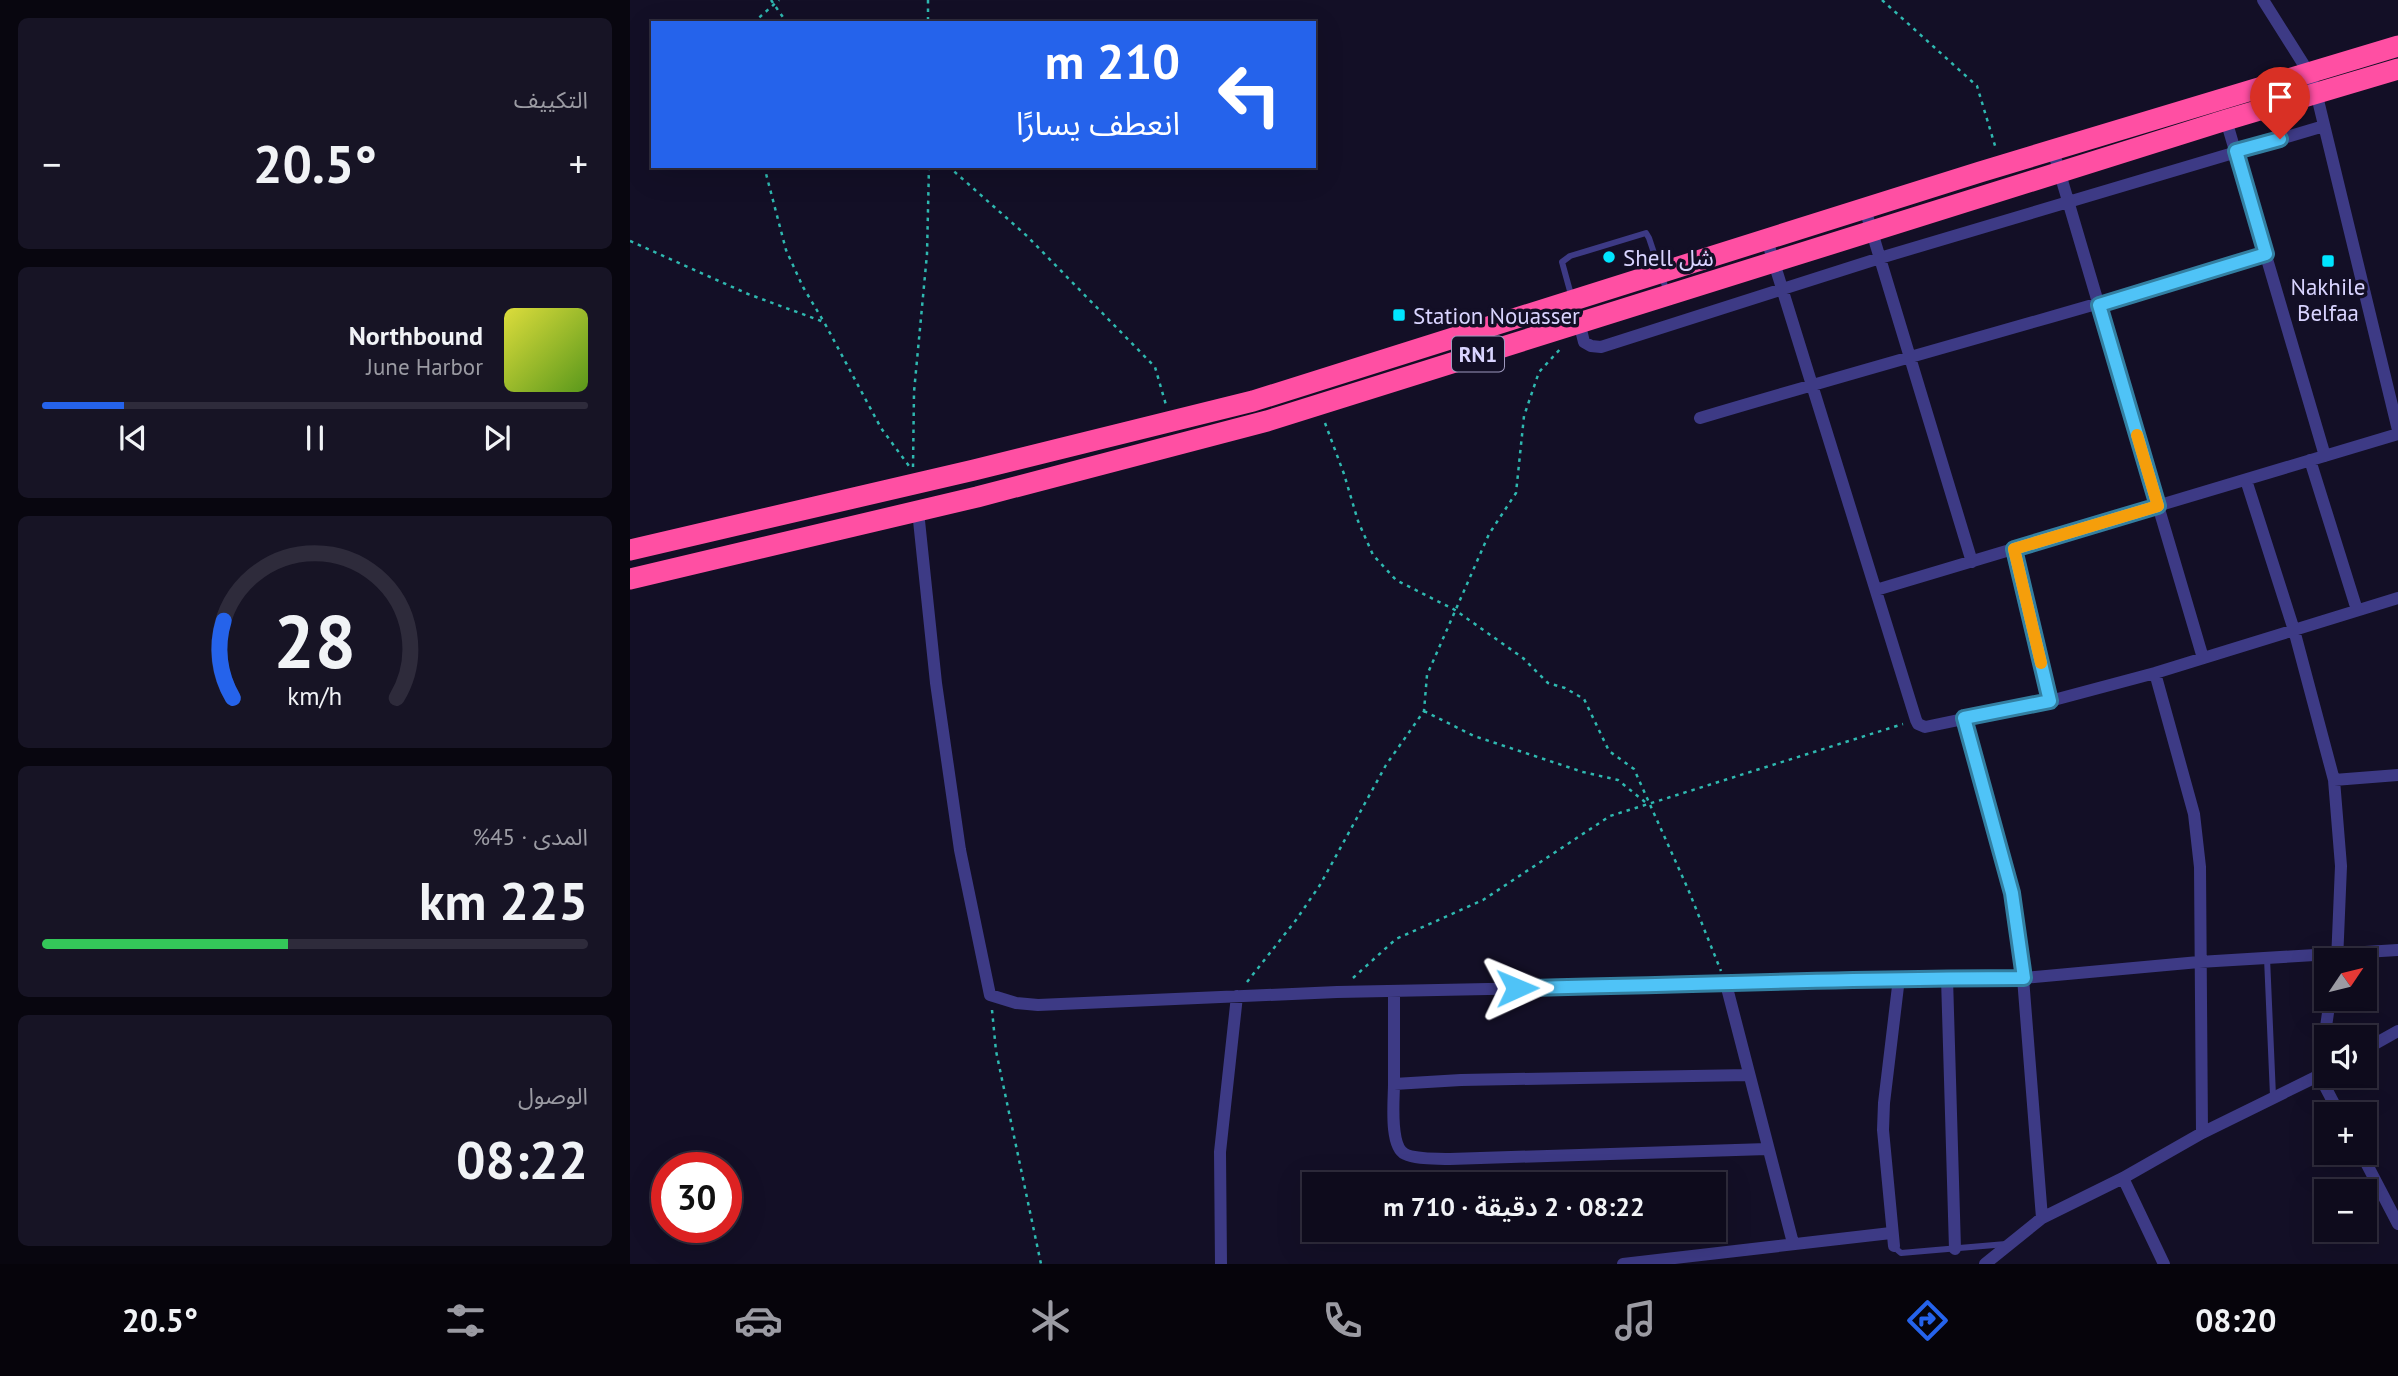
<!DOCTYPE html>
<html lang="ar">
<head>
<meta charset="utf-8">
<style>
	body { margin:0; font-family:"PT Sans","Noto Sans Arabic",sans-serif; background:#171425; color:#f1f3f6; direction:rtl; height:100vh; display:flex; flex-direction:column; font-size:26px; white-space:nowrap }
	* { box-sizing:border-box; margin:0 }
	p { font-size:23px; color:#9b9ba3 }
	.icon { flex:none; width:38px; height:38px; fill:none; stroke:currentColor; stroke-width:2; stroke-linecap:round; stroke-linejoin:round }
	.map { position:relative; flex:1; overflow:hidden; direction:ltr }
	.sheet { display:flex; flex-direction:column; gap:18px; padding:18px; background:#08060f; width:630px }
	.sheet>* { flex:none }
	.top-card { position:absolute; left:21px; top:21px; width:665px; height:147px; border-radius:0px; box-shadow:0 7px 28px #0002,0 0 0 2px #2e2b3b; direction:rtl; background:#2563eb; color:#fff; overflow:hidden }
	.needle { width:46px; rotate:55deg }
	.tools { position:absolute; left:1684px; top:948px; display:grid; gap:14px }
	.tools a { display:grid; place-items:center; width:63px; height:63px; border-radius:0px; background:#0e0b1c; box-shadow:0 7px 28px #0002,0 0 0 2px #2e2b3b; font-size:35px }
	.speed { position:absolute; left:21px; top:1152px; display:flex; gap:14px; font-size:35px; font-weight:700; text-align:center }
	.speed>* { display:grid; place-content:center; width:91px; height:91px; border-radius:50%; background:#0e0b1c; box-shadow:0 7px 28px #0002,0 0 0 2px #2e2b3b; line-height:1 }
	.speed .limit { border:10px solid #d22; background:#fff; color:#111 }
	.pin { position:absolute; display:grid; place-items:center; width:60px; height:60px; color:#fff; margin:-72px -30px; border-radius:50% 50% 50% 0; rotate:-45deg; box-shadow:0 0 7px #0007 }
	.pin .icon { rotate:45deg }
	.me { position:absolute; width:77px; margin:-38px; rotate:89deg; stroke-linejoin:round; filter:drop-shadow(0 0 5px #0008) }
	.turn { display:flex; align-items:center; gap:24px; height:147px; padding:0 21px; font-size:32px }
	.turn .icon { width:91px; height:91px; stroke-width:2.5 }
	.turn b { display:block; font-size:49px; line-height:60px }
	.big { font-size:52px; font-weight:600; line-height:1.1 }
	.sheet .widget { flex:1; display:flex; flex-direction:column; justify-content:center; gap:10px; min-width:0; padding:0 24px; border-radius:10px; background:#171425 }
	.sheet .dial { align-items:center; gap:0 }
	.dial svg { height:182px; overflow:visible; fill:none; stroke:#2e2b3b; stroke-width:7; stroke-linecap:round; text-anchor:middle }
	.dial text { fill:#f1f3f6; stroke:none }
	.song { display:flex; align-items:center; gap:21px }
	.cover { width:84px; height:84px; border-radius:10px; background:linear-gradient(135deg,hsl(60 70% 55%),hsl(90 70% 35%)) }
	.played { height:7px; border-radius:4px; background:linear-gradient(90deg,#2563eb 15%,#2e2b3b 15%) }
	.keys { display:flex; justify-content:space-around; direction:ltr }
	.heat { display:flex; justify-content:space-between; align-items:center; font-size:38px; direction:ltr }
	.charge { height:10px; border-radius:5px; background:linear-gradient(90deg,#34c759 45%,#2e2b3b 0) }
	.trip { position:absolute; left:672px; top:1172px; width:424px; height:70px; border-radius:0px; background:#0e0b1c; box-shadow:0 7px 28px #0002,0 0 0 2px #2e2b3b; font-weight:600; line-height:70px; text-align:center; direction:rtl }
	.menu { display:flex; height:112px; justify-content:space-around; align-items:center; background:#06040b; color:#9b9ba3 }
	.menu .icon { width:49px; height:49px }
	.menu .current { color:#2563eb }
	.menu b { font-size:32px; color:#f1f3f6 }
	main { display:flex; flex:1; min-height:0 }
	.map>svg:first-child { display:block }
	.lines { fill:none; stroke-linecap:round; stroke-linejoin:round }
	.path { stroke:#2fb8b0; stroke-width:2.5; stroke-dasharray:3.5 5; stroke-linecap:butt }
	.lane { stroke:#3d3a85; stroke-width:6 }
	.street { stroke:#3d3a85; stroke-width:12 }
	.highway { stroke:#ff4fa3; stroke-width:21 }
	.route-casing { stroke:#337fa1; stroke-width:18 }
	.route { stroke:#4fc3f7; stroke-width:12 }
	.slow { stroke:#f59e0b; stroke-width:12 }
	.poi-dot { fill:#00e5ff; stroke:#130f26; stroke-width:2.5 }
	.labels { text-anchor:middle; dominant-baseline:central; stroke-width:7; stroke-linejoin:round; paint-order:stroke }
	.shield { fill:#130f26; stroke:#9e99be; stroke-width:2 }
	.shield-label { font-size:21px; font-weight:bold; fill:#d9d4ff }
	.poi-label { font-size:23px; fill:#d9d4ff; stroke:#130f26; text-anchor:start }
</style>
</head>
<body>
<main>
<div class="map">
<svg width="1768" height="1264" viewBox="0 0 1768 1264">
	<rect width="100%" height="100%" fill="#130f26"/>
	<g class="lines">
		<path class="path" d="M141 0 157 23
			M298 0V23
			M1252 0 1347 86 1366 149
			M123 23 149 0
			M134 166 156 250 173 287 194 322
			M318 166 397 236 525 367 536 405
			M0 241 118 294 194 322 251 428 279 466
			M695 423 714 474 728 521 743 555 766 580 825 610 893 658 918 683 935 688 954 699 979 751 1004 769 1058 889 1091 971
			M283 467 284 392 297 254 299 166
			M794 711 844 736 953 772 988 780 1015 802
			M723 978 766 939 853 900 980 816 1273 724
			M617 982 666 920 690 885 756 765 794 711 797 675 859 534 886 493 894 416 909 372 932 347
			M362 1010 366 1051 411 1264"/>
		<path class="lane" d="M948 320 932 262 940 256 1016 233 1019 238 1037 292
			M1637 958 1643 1096
			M1264 1247 1271 1253 1376 1244"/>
		<path class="street" d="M1633 0 1679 73 1686 92 1768 430
			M1596 120 1695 456
			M1423 150 1573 658
			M1235 209 1342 562
			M1137 240 1286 720 1288 724 1295 727 1420 701 1525 673 1768 598
			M949 322 954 342 961 346 971 347 1250 258 1694 126
			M1070 418C1258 362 1448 311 1636 254
			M1680 460 1727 610
			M1616 480 1664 630 1704 780 1711 866 1707 961
			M288 511 306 683 330 850 360 995 386 1003 408 1005 707 992 1063 985 1159 980 1393 978 1569 962 1768 950
			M1384 549 1420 701
			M1246 590 1768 434
			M1525 673 1564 814 1570 867 1572 1133
			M1334 718 1382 893 1393 978 1412 1218
			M1704 780 1768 775
			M1317 978 1325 1249
			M1096 984 1163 1243
			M1700 999 1689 1075 1710 1115
			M1734 1050 1768 1031
			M1119 1075 831 1080 764 1084C764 1100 759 1146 775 1154 787 1160 807 1158 820 1159L1137 1149
			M764 1084V991
			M1731 1153 1768 1224
			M1493 1178 1534 1264
			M1264 1246 1253 1130 1254 1103 1269 978
			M591 1264 590 1152 607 996
			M993 1264 1261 1233
			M1355 1264 1412 1218 1493 1178 1572 1133 1696 1072"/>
		<path class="highway" d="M0 550 344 470 623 401 1350 172 1768 46
			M0 579 347 497 637 421 1596 120 1768 69"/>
	</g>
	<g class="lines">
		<defs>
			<path id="route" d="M887 988C1056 985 1225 978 1394 978L1382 893 1334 718 1420 701 1384 549 1528 506 1469 305 1636 254 1606 151 1650 139"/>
		</defs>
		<use href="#route" class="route-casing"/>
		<use href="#route" class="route"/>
		<path class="slow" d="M1411 663 1384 549 1528 506 1507 435"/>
	</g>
	<g class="poi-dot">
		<circle cx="979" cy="257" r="7"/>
		<rect x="1691" y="254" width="14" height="14" rx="3.5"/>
		<rect x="762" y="308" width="14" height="14" rx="3.5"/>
	</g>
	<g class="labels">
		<rect class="shield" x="822" y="336.5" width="52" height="35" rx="5"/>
		<g class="shield-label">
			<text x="848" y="354">RN1</text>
		</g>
		<g class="poi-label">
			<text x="993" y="257">Shell شل</text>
			<text x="1698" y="286" text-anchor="middle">Nakhile<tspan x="1698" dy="26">Belfaa</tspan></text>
			<text x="783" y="315">Station Nouasser</text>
		</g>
	</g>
</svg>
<div class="tools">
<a><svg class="needle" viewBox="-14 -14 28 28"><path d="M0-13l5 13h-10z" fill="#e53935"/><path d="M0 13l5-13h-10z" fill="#9b9ba3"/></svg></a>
<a><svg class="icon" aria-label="sound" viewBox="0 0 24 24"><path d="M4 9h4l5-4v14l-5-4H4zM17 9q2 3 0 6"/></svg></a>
<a>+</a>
<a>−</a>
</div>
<div class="speed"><div class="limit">30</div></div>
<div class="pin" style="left:1650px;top:139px;background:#d93025"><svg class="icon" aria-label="arrive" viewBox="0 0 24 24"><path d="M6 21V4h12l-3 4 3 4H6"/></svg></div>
<svg class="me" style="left:887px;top:988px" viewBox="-20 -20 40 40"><path d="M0-17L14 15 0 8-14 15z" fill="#4fc3f7" stroke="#fff" stroke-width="4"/></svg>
<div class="trip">08:22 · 2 دقيقة · 710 m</div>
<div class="top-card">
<div class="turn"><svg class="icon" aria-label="left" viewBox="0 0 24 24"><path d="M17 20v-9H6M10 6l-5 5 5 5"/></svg><div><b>210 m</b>انعطف يسارًا</div></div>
</div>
</div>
<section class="sheet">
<div class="widget"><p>التكييف</p>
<div class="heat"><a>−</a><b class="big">20.5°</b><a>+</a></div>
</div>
<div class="widget">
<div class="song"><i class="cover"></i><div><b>Northbound</b><p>June Harbor</p></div></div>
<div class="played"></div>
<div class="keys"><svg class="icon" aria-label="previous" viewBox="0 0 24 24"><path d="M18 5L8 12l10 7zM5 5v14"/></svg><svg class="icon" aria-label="pause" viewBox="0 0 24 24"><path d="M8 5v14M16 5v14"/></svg><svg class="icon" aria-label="next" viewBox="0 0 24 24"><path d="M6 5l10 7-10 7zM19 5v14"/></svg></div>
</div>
<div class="widget dial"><svg viewBox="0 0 100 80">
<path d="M14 69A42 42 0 1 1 86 69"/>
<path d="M14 69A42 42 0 0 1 10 35" stroke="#2563eb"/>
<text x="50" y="56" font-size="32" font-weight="700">28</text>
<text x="50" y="72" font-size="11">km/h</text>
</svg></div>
<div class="widget"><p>المدى · 45%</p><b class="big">225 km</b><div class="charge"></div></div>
<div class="widget"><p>الوصول</p><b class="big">08:22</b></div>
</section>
</main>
<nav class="menu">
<b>08:20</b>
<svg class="icon current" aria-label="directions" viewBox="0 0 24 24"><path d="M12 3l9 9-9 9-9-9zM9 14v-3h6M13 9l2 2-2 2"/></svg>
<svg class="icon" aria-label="music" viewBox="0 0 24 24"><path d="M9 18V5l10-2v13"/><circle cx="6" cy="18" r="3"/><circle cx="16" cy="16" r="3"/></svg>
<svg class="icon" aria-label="phone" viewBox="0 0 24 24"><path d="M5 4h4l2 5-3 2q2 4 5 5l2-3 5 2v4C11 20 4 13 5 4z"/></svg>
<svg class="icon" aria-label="climate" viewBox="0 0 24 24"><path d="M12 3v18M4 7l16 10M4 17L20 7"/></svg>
<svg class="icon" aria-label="car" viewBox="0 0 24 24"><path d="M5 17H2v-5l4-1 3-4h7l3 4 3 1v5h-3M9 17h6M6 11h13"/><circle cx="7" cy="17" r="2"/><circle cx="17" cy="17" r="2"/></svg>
<svg class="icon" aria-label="filters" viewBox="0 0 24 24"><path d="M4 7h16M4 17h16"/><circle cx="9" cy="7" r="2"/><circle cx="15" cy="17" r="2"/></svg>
<b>20.5°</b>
</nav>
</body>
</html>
